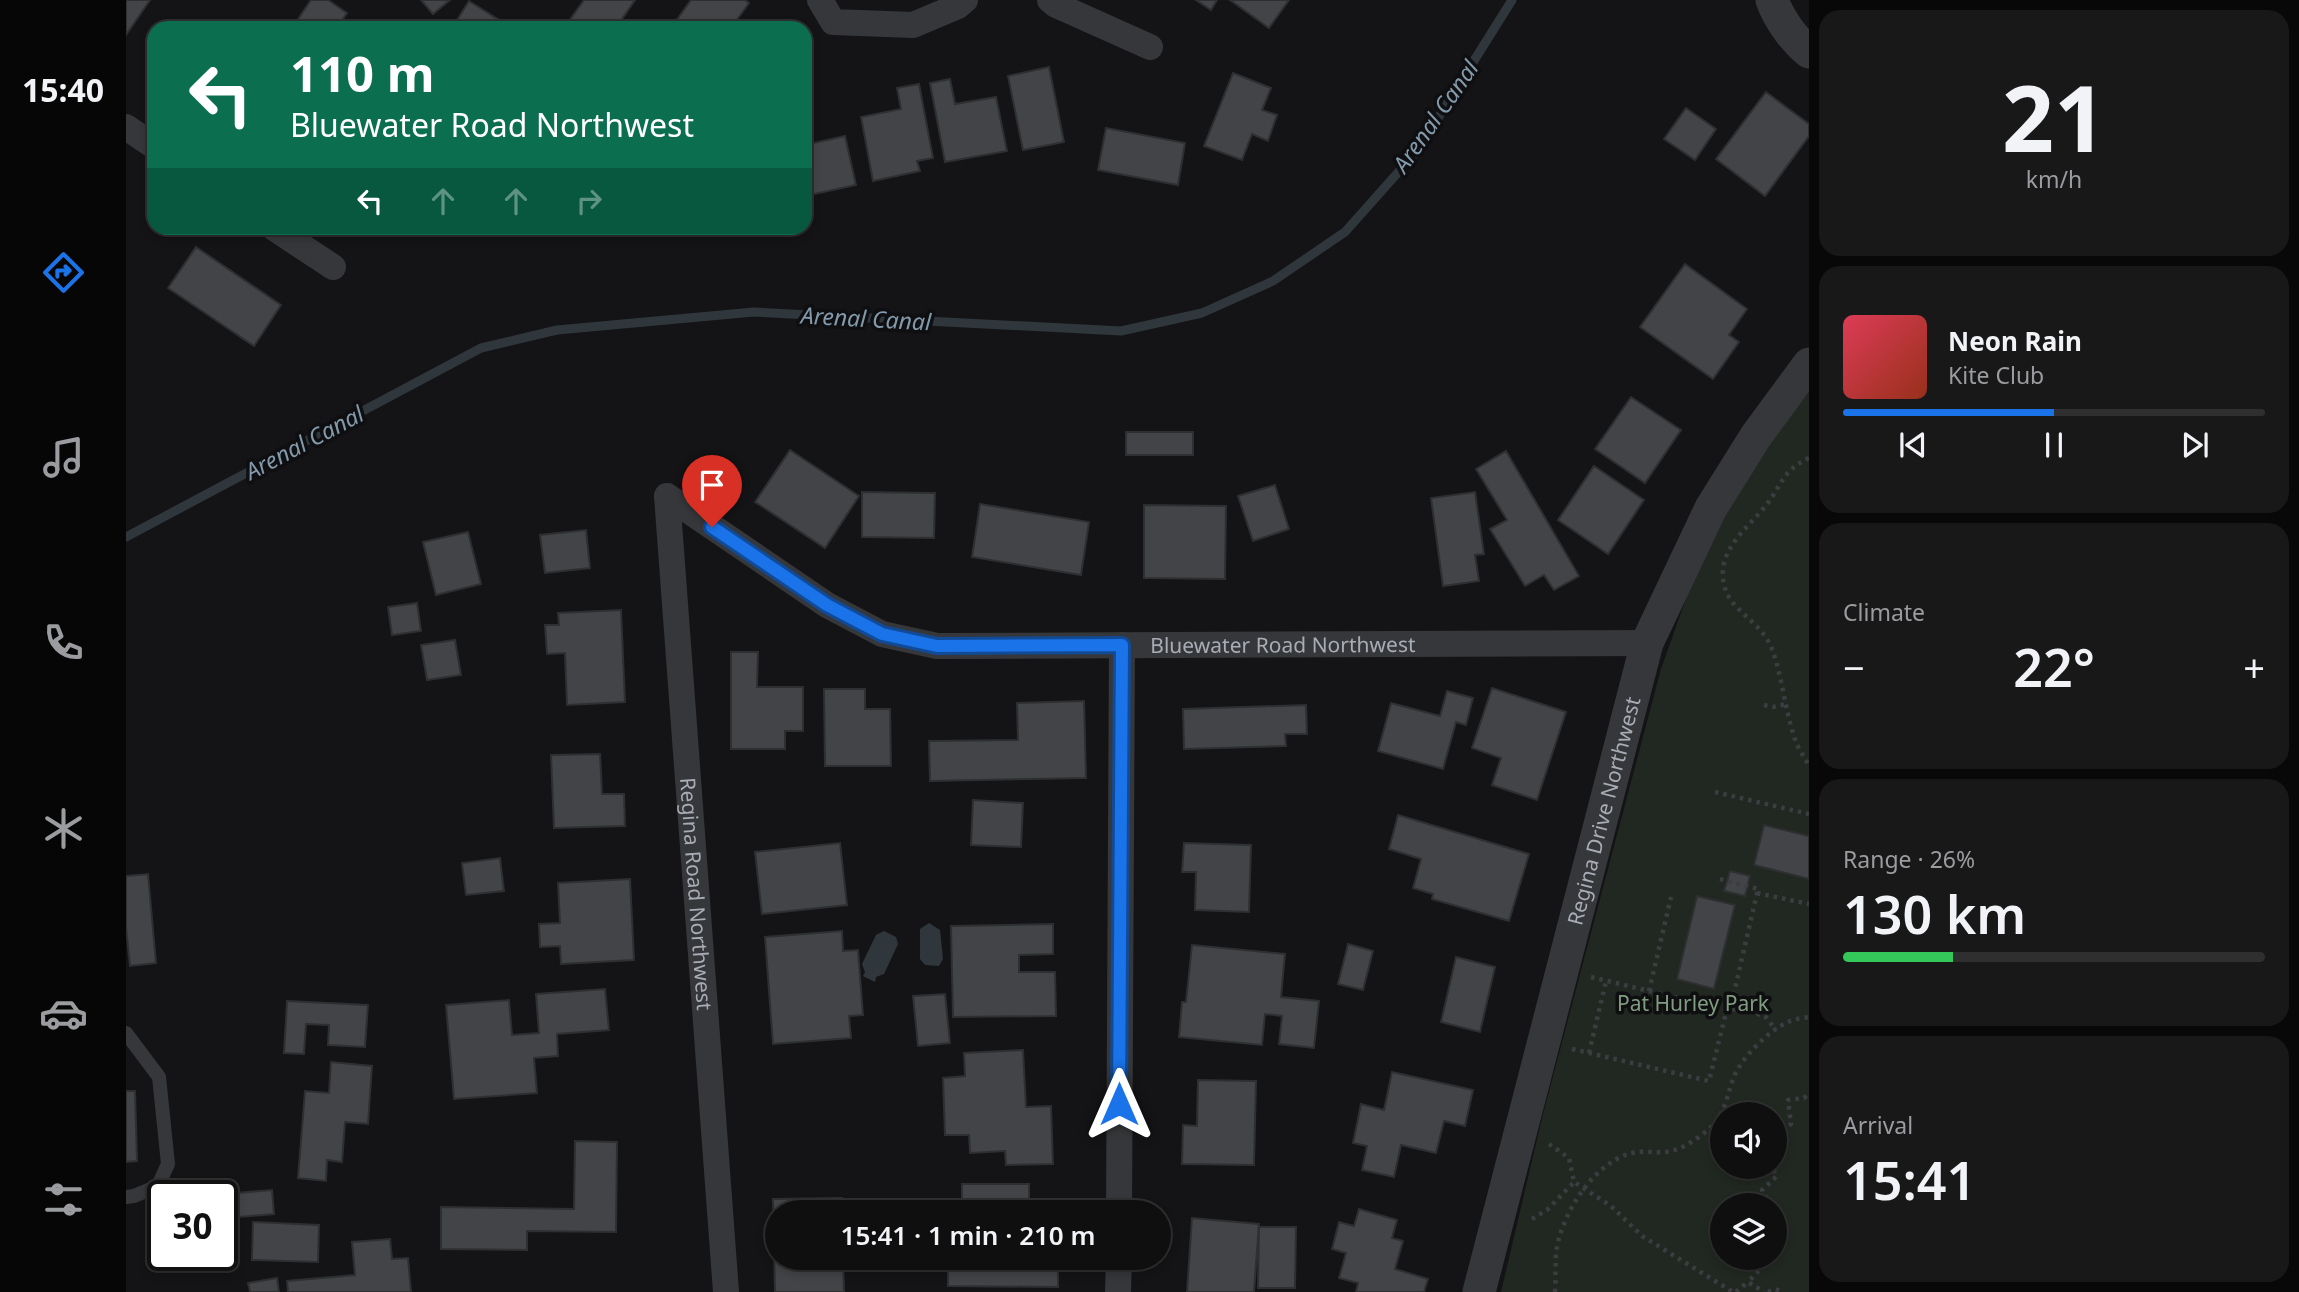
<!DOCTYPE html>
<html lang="en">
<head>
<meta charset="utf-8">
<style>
	body { margin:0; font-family:"Noto Sans",sans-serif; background:#181819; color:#f1f3f6; height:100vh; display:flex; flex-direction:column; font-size:26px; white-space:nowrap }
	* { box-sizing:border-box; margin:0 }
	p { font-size:23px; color:#9b9c9f }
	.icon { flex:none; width:38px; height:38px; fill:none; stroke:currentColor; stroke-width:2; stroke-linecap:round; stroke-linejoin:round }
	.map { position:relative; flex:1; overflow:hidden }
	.panel { display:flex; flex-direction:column; gap:10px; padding:10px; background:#080809; width:490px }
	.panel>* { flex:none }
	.banner { position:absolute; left:21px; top:21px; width:665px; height:214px; border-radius:21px; box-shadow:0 4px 10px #0003,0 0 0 2px #2f2f30; background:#0b6e4f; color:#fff; overflow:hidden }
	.buttons { position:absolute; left:1584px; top:1102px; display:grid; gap:14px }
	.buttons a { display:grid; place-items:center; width:77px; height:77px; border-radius:50%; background:#0f0f10; box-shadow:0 4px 10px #0003,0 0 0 2px #2f2f30; font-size:35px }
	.speed { position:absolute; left:21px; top:1180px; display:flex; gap:14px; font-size:35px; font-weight:700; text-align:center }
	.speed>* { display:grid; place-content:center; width:91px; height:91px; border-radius:50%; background:#0f0f10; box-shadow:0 4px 10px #0003,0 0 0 2px #2f2f30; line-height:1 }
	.speed .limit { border:4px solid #111; border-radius:10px; background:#fff; color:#111 }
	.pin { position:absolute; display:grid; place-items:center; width:60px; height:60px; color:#fff; margin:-72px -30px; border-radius:50% 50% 50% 0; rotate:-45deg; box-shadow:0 0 7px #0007 }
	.pin .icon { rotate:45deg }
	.me { position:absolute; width:77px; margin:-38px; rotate:0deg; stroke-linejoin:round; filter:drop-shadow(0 0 5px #0008) }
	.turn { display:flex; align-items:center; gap:24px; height:147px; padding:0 28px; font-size:32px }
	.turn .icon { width:91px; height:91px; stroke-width:2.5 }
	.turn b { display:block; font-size:49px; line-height:60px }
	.lanes { display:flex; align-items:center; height:66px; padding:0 28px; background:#0003; justify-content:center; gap:35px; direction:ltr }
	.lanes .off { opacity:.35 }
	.big { font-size:52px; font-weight:600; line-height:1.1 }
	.panel .widget { flex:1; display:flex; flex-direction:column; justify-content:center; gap:10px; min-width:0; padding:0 24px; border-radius:21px; background:#181819 }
	.panel .dial { align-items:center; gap:0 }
	.dial b { font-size:91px; line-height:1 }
	.song { display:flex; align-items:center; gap:21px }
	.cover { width:84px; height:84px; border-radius:10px; background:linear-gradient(135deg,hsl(350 70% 55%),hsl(10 70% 35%)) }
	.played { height:7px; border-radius:4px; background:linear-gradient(90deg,#1a73e8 50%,#2f2f30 50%) }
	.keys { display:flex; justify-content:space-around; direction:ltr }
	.heat { display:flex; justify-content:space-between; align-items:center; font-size:38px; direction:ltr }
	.charge { height:10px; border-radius:5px; background:linear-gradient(90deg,#34c759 26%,#2f2f30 0) }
	.trip { position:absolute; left:639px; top:1200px; width:406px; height:70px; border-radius:35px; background:#0f0f10; box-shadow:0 4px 10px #0003,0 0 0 2px #2f2f30; font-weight:600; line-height:70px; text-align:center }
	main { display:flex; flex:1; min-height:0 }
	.tab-bar { display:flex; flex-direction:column; width:126px; justify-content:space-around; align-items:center; background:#060606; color:#9b9c9f }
	.tab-bar .icon { width:49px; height:49px }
	.tab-bar .current { color:#1a73e8 }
	.tab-bar b { font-size:32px; color:#f1f3f6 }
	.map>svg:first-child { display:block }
	.green { fill:#212821; fill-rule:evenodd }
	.water { fill:#2f373d }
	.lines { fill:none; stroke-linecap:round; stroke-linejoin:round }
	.stream { stroke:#2f373d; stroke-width:9 }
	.building { fill:#434448; stroke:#2e2f31; stroke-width:2 }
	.path { stroke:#3c3d41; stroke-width:4.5; stroke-dasharray:3.5 5; stroke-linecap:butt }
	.service { stroke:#36373a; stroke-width:14 }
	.minor { stroke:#36373a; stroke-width:26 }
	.tertiary { stroke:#36373a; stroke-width:33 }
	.route-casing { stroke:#114b97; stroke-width:18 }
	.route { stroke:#1a73e8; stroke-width:12 }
	.labels { text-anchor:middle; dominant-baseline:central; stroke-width:7; stroke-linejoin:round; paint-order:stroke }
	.street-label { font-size:21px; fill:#a8acb4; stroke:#0f0f11 }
	.park-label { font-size:21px; fill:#819d81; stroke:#0f0f11 }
	.water-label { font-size:23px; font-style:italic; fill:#829aab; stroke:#0f0f11 }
</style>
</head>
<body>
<main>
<nav class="tab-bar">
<b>15:40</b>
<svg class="icon current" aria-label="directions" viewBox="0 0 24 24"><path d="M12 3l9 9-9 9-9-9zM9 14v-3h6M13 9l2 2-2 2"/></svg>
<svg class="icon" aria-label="music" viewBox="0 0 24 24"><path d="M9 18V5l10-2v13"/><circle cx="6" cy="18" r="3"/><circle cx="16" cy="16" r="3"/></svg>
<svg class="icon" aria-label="phone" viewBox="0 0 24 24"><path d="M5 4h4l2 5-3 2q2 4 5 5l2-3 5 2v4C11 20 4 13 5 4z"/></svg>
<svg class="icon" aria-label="climate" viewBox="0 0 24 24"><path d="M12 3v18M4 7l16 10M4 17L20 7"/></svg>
<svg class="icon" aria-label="car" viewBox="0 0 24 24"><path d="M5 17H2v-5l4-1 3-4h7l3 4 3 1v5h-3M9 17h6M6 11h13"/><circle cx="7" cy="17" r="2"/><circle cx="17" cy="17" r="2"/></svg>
<svg class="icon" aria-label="filters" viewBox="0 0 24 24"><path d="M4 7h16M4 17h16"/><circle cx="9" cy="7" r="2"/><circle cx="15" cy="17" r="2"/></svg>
</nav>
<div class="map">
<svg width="1683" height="1292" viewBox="0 0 1683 1292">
	<rect width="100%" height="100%" fill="#141416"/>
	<path class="green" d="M1683 392V1292H1375L1417 1114 1535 669 1562 593 1620 473ZM1596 1115H1648V1167H1596ZM1596 1206H1648V1258H1596Z"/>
	<path class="water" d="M803 923 814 930 817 959 813 966 799 965 794 959V929Z
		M758 931 770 937 772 944 758 974 750 977 749 982 737 976 739 972 736 964 750 935Z"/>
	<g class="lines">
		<path class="stream" d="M0 537 355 348 431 330 628 312 995 331 1076 313 1147 281 1219 232 1292 150 1386 0"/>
	</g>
	<path class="building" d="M0 0H24L0 35Z
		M185 0H202L221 13 211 28H166Z
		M295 0H324L307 14Z
		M458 0H509L490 28H438Z
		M565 0H619L623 3 605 28H545Z
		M1070 0H1091L1085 10Z
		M1104 0H1163L1143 28Z
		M343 1 386 28H326Z
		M923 67 938 142 897 150 882 76Z
		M1107 73 1145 88 1136 110 1151 115 1142 141 1126 134 1116 160 1078 146Z
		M824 79 829 104 870 97 881 151 819 162 804 83Z
		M793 84 807 158 791 161 794 171 747 181 735 117 775 109 771 88Z
		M1640 92 1683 124V136L1639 196 1590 159Z
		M1560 108 1590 129 1569 160 1538 139Z
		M980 128 1059 143 1052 185 972 170Z
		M719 136 730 185 679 196V145Z
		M70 247 155 305 128 346 42 288Z
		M1559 264 1621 309 1603 335 1613 342 1587 379 1514 327Z
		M1505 397 1555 430 1519 483 1469 449Z
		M1000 432H1067V455H1000Z
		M664 450 733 496 699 548 629 502Z
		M1380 451 1453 576 1428 590 1418 575 1399 586 1364 529 1381 520 1350 469Z
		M1468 466 1518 500 1482 554 1432 520Z
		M1149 485 1163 529 1127 541 1112 496Z
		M736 492 809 493 808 538 736 537Z
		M1349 492 1358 554 1349 555 1353 581 1317 586 1305 498Z
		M854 504 963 522 955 575 846 557Z
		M1018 505 1100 506 1099 579 1018 578Z
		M460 530 464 568 419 573 414 535Z
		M342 532 355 584 310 595 297 542Z
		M291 603 295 631 266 635 262 607Z
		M495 610 499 702 441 705 439 653 421 654 419 625H433L432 613Z
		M329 640 335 675 301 680 295 645Z
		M605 652H632L631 687H677V731H659V749H605Z
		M1366 688 1440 712 1411 800 1366 785 1375 758 1346 748Z
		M698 689H739V709H764L765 766H699Z
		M1321 691 1347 698 1340 725 1330 722 1317 769 1252 751 1265 703 1314 716Z
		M958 701 960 778 804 781 803 741 892 740 891 703Z
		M1180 705 1181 734H1159L1160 746 1058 749 1057 709Z
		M474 754 476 794H498L499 826 428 828 425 755Z
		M847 800 897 803 895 847 845 845Z
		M1272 815 1403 854 1383 921 1306 899 1307 894 1287 888 1295 859 1263 849Z
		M1638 825 1683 836V879L1628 865Z
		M714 843 721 905 636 914 629 852Z
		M1058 843 1125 845 1123 912 1069 910 1070 872H1056Z
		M374 858 378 891 340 895 336 863Z
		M1604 871 1624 876 1619 896 1598 891Z
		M22 874 30 963 4 966 0 927V876Z
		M504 879 508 960 435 964 434 946 414 947 413 924 434 923 432 883Z
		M1571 896 1609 905 1588 989 1551 979Z
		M927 924V954L893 955V972H929L930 1016 827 1017 825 926Z
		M716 931 717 951 732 950 737 1015 723 1016 725 1038 647 1044 639 937Z
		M1222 944 1247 951 1237 990 1212 984Z
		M1066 945 1159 954 1155 997 1193 1001 1188 1048 1153 1044 1156 1016 1139 1014 1136 1045 1053 1037 1056 1002H1060Z
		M1330 957 1369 967 1354 1032 1315 1022Z
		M479 989 483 1030 431 1034 432 1056 408 1058 411 1093 328 1099 320 1005 383 1000 386 1035 413 1033 410 994Z
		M819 994 824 1043 792 1046 787 996Z
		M161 1001 242 1005 239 1047 202 1045 203 1025 180 1024 178 1054 158 1053Z
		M897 1050 900 1107 925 1106 927 1164 880 1165 879 1151 844 1153 843 1135H819L817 1078 839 1076 838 1053Z
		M205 1062 246 1066 242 1124 219 1122 216 1162 201 1160 200 1181 172 1178 179 1091 203 1093Z
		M1266 1072 1347 1090 1339 1126 1318 1121 1310 1153 1275 1145 1268 1177 1236 1170 1241 1146 1227 1143 1235 1104 1258 1110Z
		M1072 1080 1130 1081 1128 1165 1056 1164 1057 1125 1071 1126Z
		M0 1091H9L11 1161 0 1162Z
		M449 1141 491 1142 490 1232 401 1231V1250L315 1249V1207L448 1209Z
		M836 1184H903V1213H836Z
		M146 1190 148 1214 113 1217 111 1193Z
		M716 1198V1213H651V1258H717L718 1292H649L647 1199Z
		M1233 1209 1271 1220 1266 1238 1277 1241 1269 1269 1302 1279 1298 1292H1230L1232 1283 1213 1278 1220 1253 1206 1249 1213 1222 1228 1226Z
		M1066 1218 1133 1224 1128 1292H1061Z
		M127 1222 193 1225 192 1262 126 1260Z
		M1133 1227H1170L1169 1288H1132Z
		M264 1239 266 1259 282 1258 285 1292H162L161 1281 229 1275 226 1242Z
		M822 1258H932V1287L822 1286Z
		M151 1278 153 1292H124L122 1283Z"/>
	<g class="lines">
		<path class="path" d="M1683 458C1656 471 1657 483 1641 504 1621 530 1586 552 1600 591 1607 611 1636 623 1646 649 1657 679 1659 712 1670 742 1673 750 1679 758 1683 766
			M1638 705 1647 707 1660 704
			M1589 792 1683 814
			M1594 879 1632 889 1604 1010
			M1631 893 1683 904
			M1465 977 1523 991 1545 897
			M1523 991 1604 1010 1612 1009 1639 1016 1650 1030
			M1446 1049 1583 1081 1601 1009
			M1463 1053 1480 981
			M1423 1144 1443 1158 1448 1182 1485 1206 1516 1236 1607 1292
			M1648 1154 1658 1148 1651 1133 1665 1124 1662 1100 1678 1098 1683 1093
			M1645 1206 1636 1190 1651 1176 1646 1167
			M1406 1219 1422 1209 1448 1182
			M1638 1258 1641 1262 1622 1282 1638 1292
			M1429 1292C1430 1280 1429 1267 1430 1254 1434 1215 1470 1157 1512 1152 1521 1151 1530 1153 1539 1152 1555 1151 1573 1138 1585 1127 1599 1113 1601 1096 1607 1079 1615 1058 1642 1031 1662 1022 1668 1019 1676 1018 1683 1017
			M1610 1292 1622 1282
			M1642 1292 1649 1289 1657 1292"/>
		<path class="service" d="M0 1033 33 1077 42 1164 32 1186 8 1196 0 1197"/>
		<g class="minor">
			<path d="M694 0 707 22 787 25 832 6 839 0"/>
			<path d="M924 0 930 5 1024 47"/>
			<path d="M0 127 28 146"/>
			<path d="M148 228 207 267"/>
			<path id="s1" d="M541 496 701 605 756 634 811 646 1521 643"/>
			<path id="s2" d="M541 496 600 1292"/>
			<path d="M993 1213 996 645"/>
			<path d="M992 1292 993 1258"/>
		</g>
		<g class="tertiary">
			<path d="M1646 0C1653 19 1667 39 1683 52"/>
			<path id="s3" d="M1353 1292 1521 643 1585 508 1630 436 1683 364"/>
		</g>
	</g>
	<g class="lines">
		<defs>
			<path id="route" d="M586 527 701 605 756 634 811 646 996 645 993 1104"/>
		</defs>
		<use href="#route" class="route-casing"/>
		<use href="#route" class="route"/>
	</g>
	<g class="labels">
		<g class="street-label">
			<text stroke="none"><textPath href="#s1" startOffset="658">Bluewater Road Northwest</textPath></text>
			<text stroke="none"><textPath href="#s3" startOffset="497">Regina Drive Northwest</textPath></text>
			<text stroke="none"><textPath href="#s2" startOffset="399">Regina Road Northwest</textPath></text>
		</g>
		<g class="park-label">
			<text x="1567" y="1003">Pat Hurley Park</text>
		</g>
		<g class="water-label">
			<text transform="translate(1309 116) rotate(-55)">Arenal Canal</text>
			<text transform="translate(740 318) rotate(3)">Arenal Canal</text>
			<text transform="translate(178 442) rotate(-28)">Arenal Canal</text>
		</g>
	</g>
</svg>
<div class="buttons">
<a><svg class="icon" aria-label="sound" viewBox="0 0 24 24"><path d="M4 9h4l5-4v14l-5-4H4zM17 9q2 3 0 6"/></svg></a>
<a><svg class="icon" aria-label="layers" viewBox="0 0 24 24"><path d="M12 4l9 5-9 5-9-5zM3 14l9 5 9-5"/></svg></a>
</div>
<div class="speed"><div class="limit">30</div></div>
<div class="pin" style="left:586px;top:527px;background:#d93025"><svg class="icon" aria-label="arrive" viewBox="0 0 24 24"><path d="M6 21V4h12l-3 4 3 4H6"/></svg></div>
<svg class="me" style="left:993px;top:1104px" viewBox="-20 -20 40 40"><path d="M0-17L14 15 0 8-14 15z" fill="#1a73e8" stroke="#fff" stroke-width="4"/></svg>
<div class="trip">15:41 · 1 min · 210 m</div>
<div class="banner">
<div class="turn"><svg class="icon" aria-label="left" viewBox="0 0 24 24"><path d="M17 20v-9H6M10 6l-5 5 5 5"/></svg><div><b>110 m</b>Bluewater Road Northwest</div></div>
<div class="lanes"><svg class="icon" aria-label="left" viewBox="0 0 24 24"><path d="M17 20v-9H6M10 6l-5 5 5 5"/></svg><svg class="icon off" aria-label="ahead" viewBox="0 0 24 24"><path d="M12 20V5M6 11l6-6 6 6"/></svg><svg class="icon off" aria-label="ahead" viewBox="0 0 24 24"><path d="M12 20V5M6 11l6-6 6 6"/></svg><svg class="icon off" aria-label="right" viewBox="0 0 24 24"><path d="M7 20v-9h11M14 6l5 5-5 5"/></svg></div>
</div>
</div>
<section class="panel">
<div class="widget dial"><b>21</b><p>km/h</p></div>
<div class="widget">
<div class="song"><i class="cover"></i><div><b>Neon Rain</b><p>Kite Club</p></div></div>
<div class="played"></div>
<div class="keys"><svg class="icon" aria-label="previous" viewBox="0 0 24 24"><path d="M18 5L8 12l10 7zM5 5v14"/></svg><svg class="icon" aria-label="pause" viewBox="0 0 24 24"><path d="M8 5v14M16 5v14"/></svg><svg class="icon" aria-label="next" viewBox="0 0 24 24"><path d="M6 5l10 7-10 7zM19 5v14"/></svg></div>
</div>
<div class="widget"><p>Climate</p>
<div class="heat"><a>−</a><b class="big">22°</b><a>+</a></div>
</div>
<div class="widget"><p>Range · 26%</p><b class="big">130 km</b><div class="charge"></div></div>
<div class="widget"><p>Arrival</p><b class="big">15:41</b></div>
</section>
</main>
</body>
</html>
